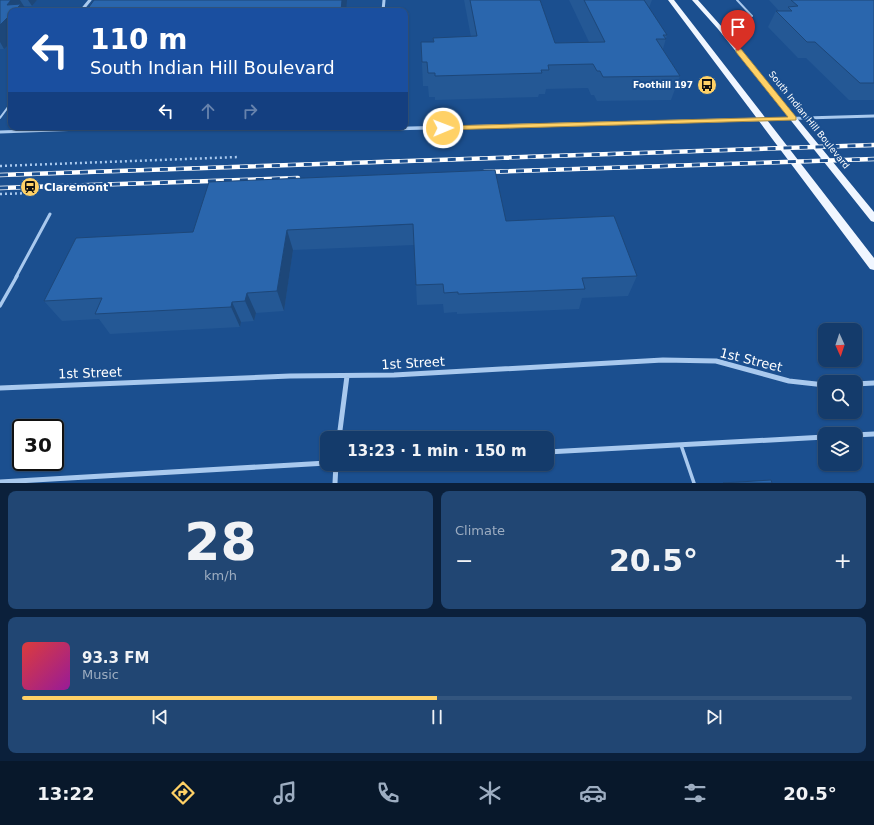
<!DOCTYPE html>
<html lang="en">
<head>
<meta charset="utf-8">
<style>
	body { margin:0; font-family:"DejaVu Sans",sans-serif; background:#214673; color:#f1f3f6; height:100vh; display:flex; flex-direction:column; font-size:15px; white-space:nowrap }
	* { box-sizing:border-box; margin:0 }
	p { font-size:13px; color:#9dadc1 }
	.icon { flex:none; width:22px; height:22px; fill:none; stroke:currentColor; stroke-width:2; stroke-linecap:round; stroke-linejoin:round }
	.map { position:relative; height:483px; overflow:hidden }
	.panel { display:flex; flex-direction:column; gap:8px; padding:8px; background:#0b203b; flex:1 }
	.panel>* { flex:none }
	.banner { position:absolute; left:8px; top:8px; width:400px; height:122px; border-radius:8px; box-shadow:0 1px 3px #0004,0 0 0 1px #33557e; background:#1a4fa0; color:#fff; overflow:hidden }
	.needle { width:26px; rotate:177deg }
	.buttons { position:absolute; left:818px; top:323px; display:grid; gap:8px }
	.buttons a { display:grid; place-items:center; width:44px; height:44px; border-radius:8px; background:#143b6b; box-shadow:0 1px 3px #0004,0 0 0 1px #33557e; font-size:20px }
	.speed { position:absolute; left:12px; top:419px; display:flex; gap:8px; font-size:20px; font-weight:700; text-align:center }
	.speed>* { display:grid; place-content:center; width:52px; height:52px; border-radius:50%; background:#143b6b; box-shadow:0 1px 3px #0004,0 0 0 1px #33557e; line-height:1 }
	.speed .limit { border:2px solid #111; border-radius:6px; background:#fff; color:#111 }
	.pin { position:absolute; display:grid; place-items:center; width:34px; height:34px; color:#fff; margin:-41px -17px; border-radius:50% 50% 50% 0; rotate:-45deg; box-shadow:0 0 4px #0007 }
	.pin .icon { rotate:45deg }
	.me { position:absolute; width:44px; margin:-22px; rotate:89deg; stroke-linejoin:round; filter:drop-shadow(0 0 3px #0008) }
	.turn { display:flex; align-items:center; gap:14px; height:84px; padding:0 16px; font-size:18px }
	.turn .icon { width:52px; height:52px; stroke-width:2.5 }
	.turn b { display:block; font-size:28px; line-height:34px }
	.lanes { display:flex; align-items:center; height:38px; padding:0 16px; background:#0003; justify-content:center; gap:20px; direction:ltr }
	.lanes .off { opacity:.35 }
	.big { font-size:30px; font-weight:700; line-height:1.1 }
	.panel .tile { flex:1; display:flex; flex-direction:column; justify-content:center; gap:6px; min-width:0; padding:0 14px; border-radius:8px; background:#214673 }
	.panel .dial { align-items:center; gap:0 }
	.dial b { font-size:52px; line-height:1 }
	.song { display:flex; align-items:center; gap:12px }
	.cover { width:48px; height:48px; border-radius:6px; background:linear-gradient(135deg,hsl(0 70% 55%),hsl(300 70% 35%)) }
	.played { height:4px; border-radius:2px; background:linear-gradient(90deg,#ffd166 50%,#33557e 50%) }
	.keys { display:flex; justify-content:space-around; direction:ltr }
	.heat { display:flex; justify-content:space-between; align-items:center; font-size:22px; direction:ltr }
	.panel .tiles { flex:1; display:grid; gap:8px; grid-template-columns:1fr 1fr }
	.tile:last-child { grid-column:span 2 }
	.trip { position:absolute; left:320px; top:431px; width:234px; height:40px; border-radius:8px; background:#143b6b; box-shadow:0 1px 3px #0004,0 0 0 1px #33557e; font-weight:700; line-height:40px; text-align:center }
	.tabs { display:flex; height:64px; justify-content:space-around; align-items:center; background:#08182b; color:#9dadc1 }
	.tabs .icon { width:28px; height:28px }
	.tabs .active { color:#ffd166 }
	.tabs b { font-size:18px; color:#f1f3f6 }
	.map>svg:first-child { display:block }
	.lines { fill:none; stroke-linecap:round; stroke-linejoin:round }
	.path { stroke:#a9c9ee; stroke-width:2.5; stroke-dasharray:2 3; stroke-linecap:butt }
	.lane-far2 { stroke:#a9c9ee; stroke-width:2 }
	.lane-far1 { stroke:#a9c9ee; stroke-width:3 }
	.lane { stroke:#a9c9ee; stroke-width:3.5 }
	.street-far2 { stroke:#a9c9ee; stroke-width:3 }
	.street-far1 { stroke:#a9c9ee; stroke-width:3.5 }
	.street { stroke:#a9c9ee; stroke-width:5 }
	.primary { fill:#f0f6ff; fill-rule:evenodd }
	.rail-casing { stroke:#fff; stroke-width:4.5 }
	.rail { stroke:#1b4f8f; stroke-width:3; stroke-dasharray:8; stroke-linecap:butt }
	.wall { fill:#245895 }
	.shaded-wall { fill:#1d4779 }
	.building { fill:#2a66ad; stroke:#1d4779 }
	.route { fill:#ffd166; stroke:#a68842 }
	.labels { text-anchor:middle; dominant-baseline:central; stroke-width:4; stroke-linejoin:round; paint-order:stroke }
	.far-poi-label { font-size:9px; font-weight:bold; fill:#fff; stroke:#1b4f8f; text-anchor:end }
	.far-street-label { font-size:9px; fill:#fff; stroke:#1b4f8f }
	.poi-label { font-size:11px; font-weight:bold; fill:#fff; stroke:#1b4f8f; text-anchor:start }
	.near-street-label { font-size:13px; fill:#fff; stroke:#1b4f8f }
</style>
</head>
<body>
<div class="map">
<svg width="874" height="483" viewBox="0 0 874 483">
	<rect width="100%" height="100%" fill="#1b4f8f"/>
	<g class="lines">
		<path class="path" d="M0 166 239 157
			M0 194 34 193"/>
		<path class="lane-far2" d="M737 0 752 16
			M21 8H54L61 11
			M0 118 11 103"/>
		<path class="lane-far1" d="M0 132 137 127
			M16 277 50 214"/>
		<path class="lane" d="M0 306 17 276
			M681 445 694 483"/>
		<path class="street-far2" d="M81 11 90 0
			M383 11 384 0
			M739 120 874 116"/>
		<path class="street-far1" d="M379 127 380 129 777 119"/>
		<path class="street" d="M855 384 874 383
			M0 388 290 376 394 375 663 360 716 361 789 381 825 385
			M855 435 874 434
			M339 438 347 376
			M547 452 825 437
			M0 482 327 463
			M335 483 336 464"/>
		<path class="primary" d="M668 0H674L874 258V270L870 269Z
			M692 0H698L722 27 874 212V222L871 221 718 29Z"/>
		<defs>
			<path id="rail" d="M484 172 874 159
				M0 175 874 145
				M0 188 298 178"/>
		</defs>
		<use href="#rail" class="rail-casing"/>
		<use href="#rail" class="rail"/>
	</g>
	<path class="wall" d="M0 0H37L32 6H24L11 11 4 49H0Z
		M464 0H540L555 43 589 42 569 0H652L649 8 667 35 663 49 680 76 671 100 597 101 594 95H591L588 88 546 89 545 94H539L538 97 435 100V97H429L428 86H423L421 42H433V38L471 37Z
		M769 0H874V100H849L806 58H798L768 27 776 11H779Z
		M506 221 637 276 628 296 582 298 579 309 457 314V312L444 313 443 304 417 305 414 245 293 250 284 311 256 313 254 321 241 322 240 327 110 334 99 319 62 321 44 301 76 238Z"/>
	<path class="shaded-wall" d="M11 0H20L27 11H11L7 5Z
		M28 0H37L32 6Z
		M342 0H347L346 11H341Z
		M11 14V42L4 49 0 42V25Z
		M287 230 293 250 284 311 277 291Z
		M247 293 256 313 254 321 245 301Z
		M232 302 241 322 240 327 231 307Z"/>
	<path class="building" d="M0 0H11L7 5 21 4 14 11H11V14L0 25Z
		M94 0H342L341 11H86Z
		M470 0H540L555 43 605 42 584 0H644L667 35H663L666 39H656L680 76 603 77 600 71H597L593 64 548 65 549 70H541L542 73 435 76V73H428L427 62H422L421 42H434L433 38 477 36Z
		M791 0H874V83H860L815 42H807L776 11H792L788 7 798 6Z
		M495 170 506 221 614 216 637 276 582 278 585 289 458 294V292L444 293 443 284 416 285 413 224 287 230 277 291 247 293 245 301 232 302 231 307 95 314 102 298 44 301 76 238 193 232 209 182Z
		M771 480 772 483H723Z"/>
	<path class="route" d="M736 49H741L796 117V120L443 130 439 128 443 126 788 117 736 52Z"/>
	<defs>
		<symbol id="bus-disc" viewBox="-11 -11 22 22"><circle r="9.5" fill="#ffd166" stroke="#1b4f8f"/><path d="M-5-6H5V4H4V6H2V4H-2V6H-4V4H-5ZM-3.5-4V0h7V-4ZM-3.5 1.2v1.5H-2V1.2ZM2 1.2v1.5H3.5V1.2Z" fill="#111"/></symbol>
		<symbol id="station-disc" viewBox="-11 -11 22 22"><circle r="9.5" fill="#ffd166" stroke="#1b4f8f"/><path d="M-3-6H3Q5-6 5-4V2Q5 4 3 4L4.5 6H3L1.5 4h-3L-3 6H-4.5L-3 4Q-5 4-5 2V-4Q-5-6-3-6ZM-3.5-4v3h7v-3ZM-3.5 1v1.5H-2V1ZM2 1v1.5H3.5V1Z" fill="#111"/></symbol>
	</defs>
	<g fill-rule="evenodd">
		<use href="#bus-disc" x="696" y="74" width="22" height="22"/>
		<use href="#station-disc" x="19" y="176" width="22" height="22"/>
	</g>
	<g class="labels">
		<g class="far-poi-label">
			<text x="693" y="85">Foothill 197</text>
		</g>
		<g class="far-street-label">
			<text transform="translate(809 120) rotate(51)">South Indian Hill Boulevard</text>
		</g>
		<g class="poi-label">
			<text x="44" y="187">Claremont</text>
		</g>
		<g class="near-street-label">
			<text transform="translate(751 360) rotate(14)">1st Street</text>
			<text transform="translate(413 363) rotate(-3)">1st Street</text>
			<text transform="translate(90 373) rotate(-2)">1st Street</text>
		</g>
	</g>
</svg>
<div class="buttons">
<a><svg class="needle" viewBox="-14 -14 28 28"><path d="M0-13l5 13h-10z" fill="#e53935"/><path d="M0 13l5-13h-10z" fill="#9dadc1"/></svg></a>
<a><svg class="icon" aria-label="search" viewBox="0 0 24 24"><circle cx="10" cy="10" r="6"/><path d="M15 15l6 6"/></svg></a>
<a><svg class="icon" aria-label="layers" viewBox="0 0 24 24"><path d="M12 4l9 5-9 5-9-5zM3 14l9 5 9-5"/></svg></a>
</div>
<div class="speed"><div class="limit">30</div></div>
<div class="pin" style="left:738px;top:51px;background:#d93025"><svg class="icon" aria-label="arrive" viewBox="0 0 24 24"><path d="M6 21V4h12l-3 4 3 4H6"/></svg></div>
<svg class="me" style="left:443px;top:128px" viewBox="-20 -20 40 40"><circle r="17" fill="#ffd166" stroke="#fff" stroke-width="3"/><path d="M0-11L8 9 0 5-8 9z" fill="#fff"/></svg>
<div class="trip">13:23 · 1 min · 150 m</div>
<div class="banner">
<div class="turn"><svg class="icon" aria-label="left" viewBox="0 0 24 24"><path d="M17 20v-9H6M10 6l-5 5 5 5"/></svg><div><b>110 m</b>South Indian Hill Boulevard</div></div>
<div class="lanes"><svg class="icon" aria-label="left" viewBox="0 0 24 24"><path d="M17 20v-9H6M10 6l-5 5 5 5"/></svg><svg class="icon off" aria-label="ahead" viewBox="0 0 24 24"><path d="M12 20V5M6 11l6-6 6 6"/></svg><svg class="icon off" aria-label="right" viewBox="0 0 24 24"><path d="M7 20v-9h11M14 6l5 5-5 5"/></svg></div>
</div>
</div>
<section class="panel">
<div class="tiles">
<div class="tile dial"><b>28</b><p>km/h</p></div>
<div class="tile"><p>Climate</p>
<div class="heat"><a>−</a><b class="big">20.5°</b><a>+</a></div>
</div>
<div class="tile">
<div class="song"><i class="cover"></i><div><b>93.3 FM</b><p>Music</p></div></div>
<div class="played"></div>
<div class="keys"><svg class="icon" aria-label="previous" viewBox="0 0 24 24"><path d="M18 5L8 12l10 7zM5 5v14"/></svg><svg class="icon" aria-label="pause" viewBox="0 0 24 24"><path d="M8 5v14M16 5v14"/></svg><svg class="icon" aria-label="next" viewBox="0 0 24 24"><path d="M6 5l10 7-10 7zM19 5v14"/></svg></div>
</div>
</div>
</section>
<nav class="tabs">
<b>13:22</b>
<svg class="icon active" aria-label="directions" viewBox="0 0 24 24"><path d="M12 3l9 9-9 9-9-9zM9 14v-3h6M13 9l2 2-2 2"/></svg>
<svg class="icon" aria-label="music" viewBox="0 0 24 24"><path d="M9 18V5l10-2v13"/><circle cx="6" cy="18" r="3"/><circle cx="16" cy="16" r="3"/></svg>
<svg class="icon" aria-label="phone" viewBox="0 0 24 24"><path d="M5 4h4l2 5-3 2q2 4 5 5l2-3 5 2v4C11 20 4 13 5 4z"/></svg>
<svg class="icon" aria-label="climate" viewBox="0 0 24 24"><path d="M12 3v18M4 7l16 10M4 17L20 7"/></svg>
<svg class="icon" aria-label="car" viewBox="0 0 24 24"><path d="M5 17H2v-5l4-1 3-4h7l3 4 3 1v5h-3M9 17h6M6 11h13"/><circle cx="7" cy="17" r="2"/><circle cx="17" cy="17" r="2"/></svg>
<svg class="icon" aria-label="filters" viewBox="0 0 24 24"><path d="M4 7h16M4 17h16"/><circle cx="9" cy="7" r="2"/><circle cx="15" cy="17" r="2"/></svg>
<b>20.5°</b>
</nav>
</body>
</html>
